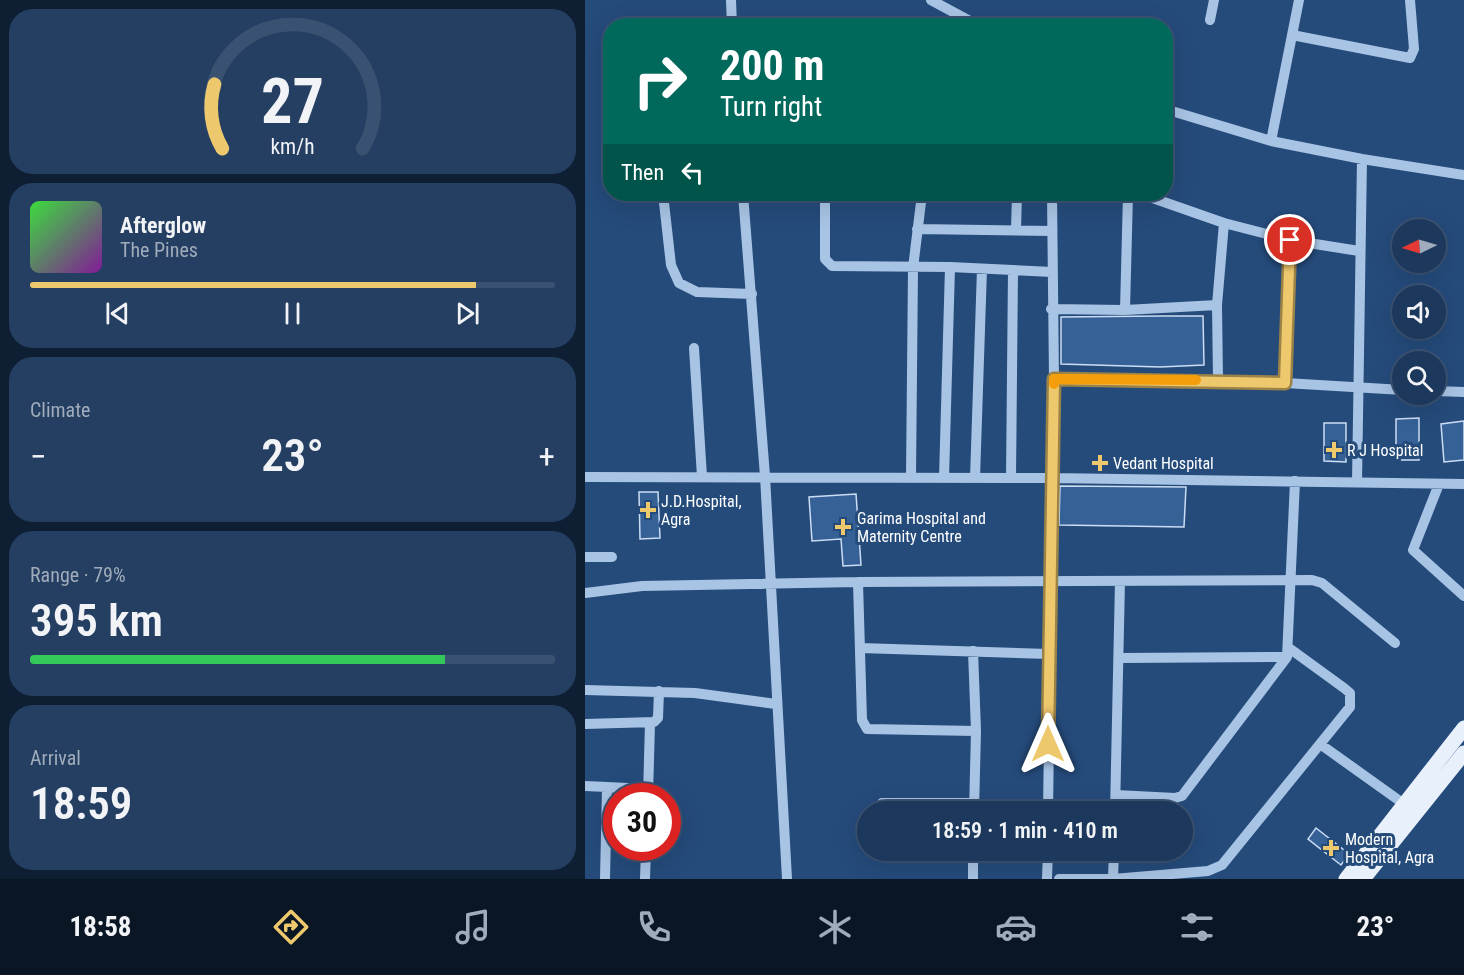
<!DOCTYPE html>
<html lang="en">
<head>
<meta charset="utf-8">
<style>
	body { margin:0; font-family:"Roboto Condensed",sans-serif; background:#253f62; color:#f1f3f6; height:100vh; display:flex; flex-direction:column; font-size:22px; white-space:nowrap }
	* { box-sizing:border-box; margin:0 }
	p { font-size:20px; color:#a0acbb }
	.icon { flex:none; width:33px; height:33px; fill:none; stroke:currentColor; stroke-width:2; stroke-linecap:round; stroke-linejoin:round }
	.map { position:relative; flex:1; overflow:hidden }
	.panel { display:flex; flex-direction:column; gap:9px; padding:9px; background:#0f1f33; width:585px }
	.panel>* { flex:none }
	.hud { position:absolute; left:18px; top:18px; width:570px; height:183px; border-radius:24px; box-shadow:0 6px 24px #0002,0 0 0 2px #3a5272; background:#00695c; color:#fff; overflow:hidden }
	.needle { width:39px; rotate:265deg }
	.tools { position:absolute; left:807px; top:219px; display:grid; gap:12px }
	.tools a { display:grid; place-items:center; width:54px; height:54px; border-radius:50%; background:#1c385c; box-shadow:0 6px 24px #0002,0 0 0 2px #3a5272; font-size:30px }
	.speed { position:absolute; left:18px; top:783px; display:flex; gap:12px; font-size:30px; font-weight:700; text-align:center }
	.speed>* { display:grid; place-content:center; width:78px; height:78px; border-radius:50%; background:#1c385c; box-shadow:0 6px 24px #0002,0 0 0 2px #3a5272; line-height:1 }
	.speed .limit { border:9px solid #d22; background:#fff; color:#111 }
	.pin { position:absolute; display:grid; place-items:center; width:51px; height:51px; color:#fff; margin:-26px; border:3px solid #fff; border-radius:50%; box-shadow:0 2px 6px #0007 }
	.me { position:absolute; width:66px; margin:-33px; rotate:0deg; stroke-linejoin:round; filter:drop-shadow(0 0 4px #0008) }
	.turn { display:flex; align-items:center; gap:21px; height:126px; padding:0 18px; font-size:27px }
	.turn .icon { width:78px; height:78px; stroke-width:2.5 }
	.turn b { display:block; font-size:42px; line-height:51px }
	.then { display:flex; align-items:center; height:57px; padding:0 18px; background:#0003; gap:12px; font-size:22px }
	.big { font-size:45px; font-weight:600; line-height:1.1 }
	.panel .tile { flex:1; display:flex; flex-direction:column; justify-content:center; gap:9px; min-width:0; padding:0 21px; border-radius:24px; background:#253f62 }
	.panel .dial { align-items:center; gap:0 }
	.dial svg { height:156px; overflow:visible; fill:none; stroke:#3a5272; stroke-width:7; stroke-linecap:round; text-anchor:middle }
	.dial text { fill:#f1f3f6; stroke:none }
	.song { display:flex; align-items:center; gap:18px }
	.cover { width:72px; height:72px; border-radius:9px; background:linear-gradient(135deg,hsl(120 70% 55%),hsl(290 70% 35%)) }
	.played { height:6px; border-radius:3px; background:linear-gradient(90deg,#eec86d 85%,#3a5272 85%) }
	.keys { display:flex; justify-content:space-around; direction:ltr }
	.heat { display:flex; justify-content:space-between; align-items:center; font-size:33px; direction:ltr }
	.charge { height:9px; border-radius:4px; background:linear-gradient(90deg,#34c759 79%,#3a5272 0) }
	.trip { position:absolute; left:272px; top:801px; width:336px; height:60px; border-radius:30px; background:#1c385c; box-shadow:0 6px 24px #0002,0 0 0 2px #3a5272; font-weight:600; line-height:60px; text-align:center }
	.menu { display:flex; height:96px; justify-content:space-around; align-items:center; background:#0b1625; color:#a0acbb }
	.menu .icon { width:42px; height:42px }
	.menu .selected { color:#eec86d }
	.menu b { font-size:27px; color:#f1f3f6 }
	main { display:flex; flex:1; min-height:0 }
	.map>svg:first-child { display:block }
	.building { fill:#356197; stroke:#cbddf4; stroke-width:1.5 }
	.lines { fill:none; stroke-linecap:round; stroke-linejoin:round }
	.minor { stroke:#a8c4e4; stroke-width:10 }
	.major { stroke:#e8f0fc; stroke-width:15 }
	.route-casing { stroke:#9b8247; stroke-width:15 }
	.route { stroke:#eec86d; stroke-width:10 }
	.slow { stroke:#f59e0b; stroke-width:10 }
	.poi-dot { fill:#eec86d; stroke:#254b7b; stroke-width:2 }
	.labels { text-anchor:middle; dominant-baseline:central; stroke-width:6; stroke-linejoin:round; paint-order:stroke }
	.poi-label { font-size:16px; fill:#fff; stroke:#254b7b; text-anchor:start }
</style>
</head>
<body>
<main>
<section class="panel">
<div class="tile dial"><svg viewBox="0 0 100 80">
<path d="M14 69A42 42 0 1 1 86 69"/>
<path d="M14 69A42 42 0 0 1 10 36" stroke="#eec86d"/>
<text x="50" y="56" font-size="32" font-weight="700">27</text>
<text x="50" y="72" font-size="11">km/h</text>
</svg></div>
<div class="tile">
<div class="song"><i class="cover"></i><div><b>Afterglow</b><p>The Pines</p></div></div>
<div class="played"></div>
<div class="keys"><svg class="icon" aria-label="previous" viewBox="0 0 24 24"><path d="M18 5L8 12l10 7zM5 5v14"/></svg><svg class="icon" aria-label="pause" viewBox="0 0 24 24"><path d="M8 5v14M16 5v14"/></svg><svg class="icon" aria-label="next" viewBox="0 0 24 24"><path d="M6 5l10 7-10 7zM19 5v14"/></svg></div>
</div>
<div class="tile"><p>Climate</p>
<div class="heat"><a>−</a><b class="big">23°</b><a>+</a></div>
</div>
<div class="tile"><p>Range · 79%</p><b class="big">395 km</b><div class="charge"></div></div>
<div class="tile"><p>Arrival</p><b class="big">18:59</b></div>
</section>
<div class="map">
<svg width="879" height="879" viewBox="0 0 879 879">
	<rect width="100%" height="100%" fill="#254b7b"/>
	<path class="building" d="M577 316H618L619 365 575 367 476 364V317Z
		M834 418V460H811V419Z
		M879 421V460L859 462 856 424Z
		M739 423H761V462L739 461Z
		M475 486 601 487 599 527 474 525Z
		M54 492H73L75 538 55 539Z
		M271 494 276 565 258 566 256 539 227 541 224 497Z
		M731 828 764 854 756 865 723 839Z"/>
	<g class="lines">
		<path class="minor" d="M146 0 147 26
			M346 0 394 26
			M625 20 629 0
			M707 35 825 58 829 49 825 0
			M580 109 686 141 777 159 879 175
			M686 141 714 0
			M78 194 86 265 94 283 112 292 167 294
			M158 194 180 476 202 879
			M543 194 540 310 632 305
			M556 194 639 223 632 305 633 380
			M240 199V259L247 266 365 267 467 272
			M639 223 705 240
			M332 229 467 231
			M431 230 432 194
			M774 251 705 240 700 383 818 390
			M466 309 540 310
			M109 348 117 477
			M469 379 700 383
			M850 391 879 392
			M0 477 466 478 879 484
			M326 477 328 268 337 194
			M359 478 365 267
			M390 478 397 269
			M426 478 428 270
			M772 482 777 159
			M854 484 828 550 879 596
			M0 557H27
			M273 582 277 720 282 729 391 731 388 651
			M0 593 57 586 273 582 727 580 737 583 810 643
			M275 648 464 654
			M535 658 702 657 710 481
			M0 690 110 693 191 704
			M0 724 69 722 73 718 74 691
			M735 744 819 804
			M0 786 22 787 20 879
			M22 787 63 789
			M531 795 590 798 597 796 702 657
			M63 796 65 723
			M297 803H389
			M389 812 391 731
			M463 812 469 379 467 194
			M530 812 535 581
			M60 879 61 848
			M388 879V850
			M462 879 463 850
			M474 879H528L623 871 637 865 765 707V693L759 688 704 648
			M528 879 529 850"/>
		<path class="major" d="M761 879 879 728
			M778 879 879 753"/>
	</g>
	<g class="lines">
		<defs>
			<path id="route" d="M463 744 469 379 700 383 705 240"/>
		</defs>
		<use href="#route" class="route-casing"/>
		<use href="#route" class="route"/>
		<path class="slow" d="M469 384V379L611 380"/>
	</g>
	<g class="poi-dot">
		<path d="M746 441h6v6h6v6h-6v6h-6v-6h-6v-6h6z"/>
		<path d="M512 454h6v6h6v6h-6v6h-6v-6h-6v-6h6z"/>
		<path d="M60 501h6v6h6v6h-6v6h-6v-6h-6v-6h6z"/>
		<path d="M255 518h6v6h6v6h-6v6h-6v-6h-6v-6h6z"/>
		<path d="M743 839h6v6h6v6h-6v6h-6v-6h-6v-6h6z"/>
	</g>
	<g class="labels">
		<g class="poi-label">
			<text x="762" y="450">R J Hospital</text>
			<text x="528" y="463">Vedant Hospital</text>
			<text x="76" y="501">J.D.Hospital,<tspan x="76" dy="18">Agra</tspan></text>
			<text x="272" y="518">Garima Hospital and<tspan x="272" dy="18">Maternity Centre</tspan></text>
			<text x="760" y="839">Modern<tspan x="760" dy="18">Hospital, Agra</tspan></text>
		</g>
	</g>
</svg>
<div class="tools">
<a><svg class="needle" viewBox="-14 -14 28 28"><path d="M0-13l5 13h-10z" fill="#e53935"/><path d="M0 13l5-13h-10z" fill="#a0acbb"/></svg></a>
<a><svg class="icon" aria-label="sound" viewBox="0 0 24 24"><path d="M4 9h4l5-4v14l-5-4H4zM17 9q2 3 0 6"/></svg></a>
<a><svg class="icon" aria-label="search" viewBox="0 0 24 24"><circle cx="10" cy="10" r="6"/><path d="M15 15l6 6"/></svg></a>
</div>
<div class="speed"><div class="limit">30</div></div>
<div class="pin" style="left:705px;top:240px;background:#d93025"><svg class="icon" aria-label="arrive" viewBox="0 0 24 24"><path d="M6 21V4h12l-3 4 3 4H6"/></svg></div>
<svg class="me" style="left:463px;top:744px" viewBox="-20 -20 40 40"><path d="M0-17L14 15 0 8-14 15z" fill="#eec86d" stroke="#fff" stroke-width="4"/></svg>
<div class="trip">18:59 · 1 min · 410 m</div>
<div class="hud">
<div class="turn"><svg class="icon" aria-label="right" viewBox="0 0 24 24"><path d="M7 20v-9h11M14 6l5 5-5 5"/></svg><div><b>200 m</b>Turn right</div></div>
<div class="then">Then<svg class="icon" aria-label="left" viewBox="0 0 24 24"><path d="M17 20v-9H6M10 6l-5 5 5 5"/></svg></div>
</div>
</div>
</main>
<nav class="menu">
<b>18:58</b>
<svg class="icon selected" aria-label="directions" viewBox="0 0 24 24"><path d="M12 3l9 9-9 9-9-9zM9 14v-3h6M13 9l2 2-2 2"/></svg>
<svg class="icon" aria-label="music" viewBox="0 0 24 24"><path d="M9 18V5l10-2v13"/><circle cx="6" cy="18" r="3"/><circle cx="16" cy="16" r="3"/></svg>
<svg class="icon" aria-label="phone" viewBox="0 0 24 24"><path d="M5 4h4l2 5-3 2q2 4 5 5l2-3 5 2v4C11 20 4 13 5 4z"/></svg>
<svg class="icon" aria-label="climate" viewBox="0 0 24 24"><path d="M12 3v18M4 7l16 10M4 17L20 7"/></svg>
<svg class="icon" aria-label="car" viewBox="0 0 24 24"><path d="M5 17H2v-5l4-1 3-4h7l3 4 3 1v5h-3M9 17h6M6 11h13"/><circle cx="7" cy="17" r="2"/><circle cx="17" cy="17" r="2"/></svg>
<svg class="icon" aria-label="filters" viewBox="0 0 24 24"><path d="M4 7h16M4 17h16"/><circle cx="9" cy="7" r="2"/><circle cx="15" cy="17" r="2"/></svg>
<b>23°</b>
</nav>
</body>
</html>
